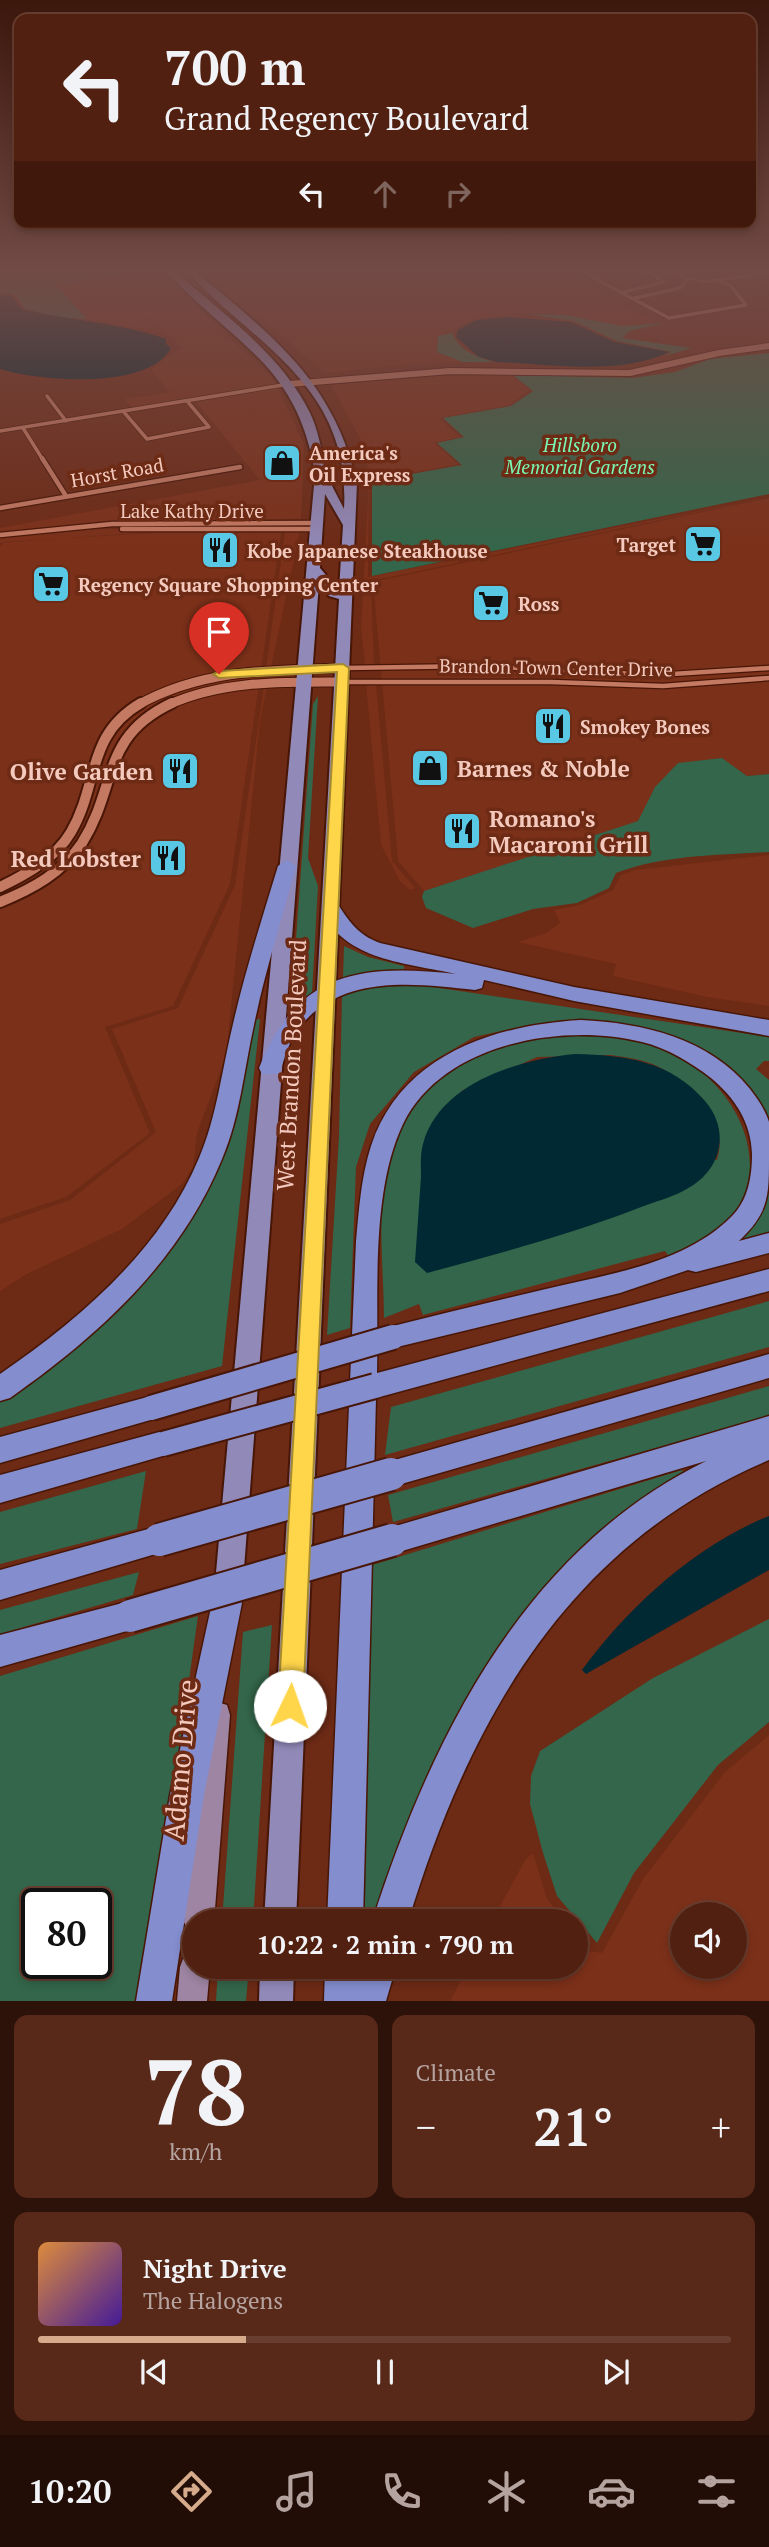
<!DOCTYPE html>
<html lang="en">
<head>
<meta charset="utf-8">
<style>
	body { margin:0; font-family:"PT Serif",serif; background:#582819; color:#f1f3f6; height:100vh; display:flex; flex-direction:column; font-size:26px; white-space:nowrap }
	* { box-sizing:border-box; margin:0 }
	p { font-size:23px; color:#b5a39f }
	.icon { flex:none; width:38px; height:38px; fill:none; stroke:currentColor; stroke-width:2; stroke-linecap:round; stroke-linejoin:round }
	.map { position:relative; height:2001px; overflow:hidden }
	.drawer { display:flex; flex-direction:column; gap:14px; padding:14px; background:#2d1209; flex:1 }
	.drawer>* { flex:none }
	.top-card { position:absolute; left:14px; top:14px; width:742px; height:214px; border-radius:14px; box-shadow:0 4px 10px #0003,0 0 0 2px #683e30; background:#522010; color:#f1f3f6; overflow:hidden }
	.fabs { position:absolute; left:670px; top:1902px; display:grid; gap:14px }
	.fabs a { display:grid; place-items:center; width:77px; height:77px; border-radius:50%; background:#522010; box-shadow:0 4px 10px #0003,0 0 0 2px #683e30; font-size:35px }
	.speed { position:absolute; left:21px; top:1888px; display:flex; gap:14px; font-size:35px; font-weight:700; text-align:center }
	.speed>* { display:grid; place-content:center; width:91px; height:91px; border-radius:50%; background:#522010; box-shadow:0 4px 10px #0003,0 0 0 2px #683e30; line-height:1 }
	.speed .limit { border:4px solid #111; border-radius:10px; background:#fff; color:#111 }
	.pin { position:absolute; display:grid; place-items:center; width:60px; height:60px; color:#fff; margin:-72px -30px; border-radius:50% 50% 50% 0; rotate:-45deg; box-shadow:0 0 7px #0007 }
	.pin .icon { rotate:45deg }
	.me { position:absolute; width:77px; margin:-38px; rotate:3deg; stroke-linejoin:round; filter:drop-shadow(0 0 5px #0008) }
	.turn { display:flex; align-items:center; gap:24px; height:147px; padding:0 35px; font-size:32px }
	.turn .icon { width:91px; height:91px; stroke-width:2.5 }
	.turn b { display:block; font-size:49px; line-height:60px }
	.lanes { display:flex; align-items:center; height:66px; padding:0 35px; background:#0003; justify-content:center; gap:35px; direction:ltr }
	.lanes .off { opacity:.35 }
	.big { font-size:52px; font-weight:700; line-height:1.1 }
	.drawer .widget { flex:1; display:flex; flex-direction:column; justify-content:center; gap:10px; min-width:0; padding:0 24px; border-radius:14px; background:#582819 }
	.drawer .dial { align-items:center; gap:0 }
	.dial b { font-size:91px; line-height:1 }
	.song { display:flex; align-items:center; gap:21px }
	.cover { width:84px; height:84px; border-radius:10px; background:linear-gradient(135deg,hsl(30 70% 55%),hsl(260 70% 35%)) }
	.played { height:7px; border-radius:4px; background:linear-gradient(90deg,#d6ab8b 30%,#683e30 30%) }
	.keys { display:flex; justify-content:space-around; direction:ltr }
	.heat { display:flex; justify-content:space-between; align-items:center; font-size:38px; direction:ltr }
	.drawer .tiles { flex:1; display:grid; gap:14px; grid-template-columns:1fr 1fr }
	.widget:last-child { grid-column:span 2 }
	.trip { position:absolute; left:182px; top:1909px; width:406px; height:70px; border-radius:35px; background:#522010; box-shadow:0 4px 10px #0003,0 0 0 2px #683e30; font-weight:700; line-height:70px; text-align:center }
	.menu { display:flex; height:112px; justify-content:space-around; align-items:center; background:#210d06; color:#b5a39f }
	.menu .icon { width:49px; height:49px }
	.menu .current { color:#d6ab8b }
	.menu b { font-size:32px; color:#f1f3f6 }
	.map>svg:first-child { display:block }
	.built { fill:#7b3019; fill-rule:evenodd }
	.green { fill:#33664a; fill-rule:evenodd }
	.water { fill:#002933 }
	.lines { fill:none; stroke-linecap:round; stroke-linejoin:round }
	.minor-far1-casing { stroke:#481606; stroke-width:5 }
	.minor-casing { stroke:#481606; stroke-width:7 }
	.tertiary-far2-casing { stroke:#481606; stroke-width:8 }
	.tertiary-far1-casing { stroke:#481606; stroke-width:11 }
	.tertiary-casing { stroke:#481606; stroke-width:14 }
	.primary-casing { stroke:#481606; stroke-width:3 }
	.trunk-casing { stroke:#481606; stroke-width:4 }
	.motorway-casing { stroke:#481606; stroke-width:3 }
	.minor-far1 { stroke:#c47962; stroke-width:3.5 }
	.minor { stroke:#c47962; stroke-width:4.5 }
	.tertiary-far2 { stroke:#c47962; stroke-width:6 }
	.tertiary-far1 { stroke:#c47962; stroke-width:9 }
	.tertiary { stroke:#c47962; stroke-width:10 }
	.primary { fill:#9e85a3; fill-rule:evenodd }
	.trunk { fill:#9189b8; fill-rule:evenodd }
	.motorway { fill:#848dce; fill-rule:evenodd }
	.motorway-bridge-far1-casing { stroke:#481606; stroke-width:28; stroke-linecap:butt }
	.motorway-bridge-casing { stroke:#481606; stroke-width:36; stroke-linecap:butt }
	.motorway-bridge-far1 { stroke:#848dce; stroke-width:24 }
	.motorway-bridge { stroke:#848dce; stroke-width:32 }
	.route { fill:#ffd54a; stroke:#a68a30; stroke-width:2 }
	.labels { text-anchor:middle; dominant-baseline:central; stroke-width:7; stroke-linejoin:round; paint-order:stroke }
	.far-park-label { font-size:19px; font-style:italic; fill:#79f8b4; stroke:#6d2a15 }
	.far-poi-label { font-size:19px; font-weight:bold; fill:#f4cabe; stroke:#6d2a15; text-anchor:start }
	.far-street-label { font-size:19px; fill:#f4cabe; stroke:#6d2a15 }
	.poi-label { font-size:23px; font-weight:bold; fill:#f4cabe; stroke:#6d2a15; text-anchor:start }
	.street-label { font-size:23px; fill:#f4cabe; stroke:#6d2a15 }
	.near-street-label { font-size:28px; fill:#f4cabe; stroke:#6d2a15 }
</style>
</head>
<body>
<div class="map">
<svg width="769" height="2001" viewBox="0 0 769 2001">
	<rect width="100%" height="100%" fill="#6d2a15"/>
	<path class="built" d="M139 272H161L274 380 304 444 301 519 113 522 0 534V528L260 480 193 398 132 407 124 399 170 392 151 370 182 347 140 311 163 333 87 319 54 284Z
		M200 272H565L655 323H666L623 326 555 313H511L474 319 438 336 437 352 463 362 411 364 325 373 263 319H256Z
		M510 375 530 390 509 405 439 418 460 437 434 443 458 464 369 481 368 577 769 497 371 581 374 665H365L361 627 368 501 367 451 331 385 422 376Z
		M769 498V774L747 776 722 758 655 787 639 821 424 891 398 861 373 582Z
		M68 529 300 531 271 668H266L285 532H151L0 543V537L12 535Z
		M151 533H281L230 884 173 1006 105 1027 150 1133 66 1197 0 1219V546L5 542Z
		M366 684H376L392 861 415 888 410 890 400 881 381 845Z
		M264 686H267L260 722 226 1056 197 1133 193 1167 182 1184 122 1229 25 1275 0 1291V1224L70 1200 156 1132 112 1029 178 1008 235 885Z
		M769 855V1006L707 997 613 976 616 964 518 942 546 933 560 923 554 910 580 905 613 890 621 875 635 870Z
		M769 1735V2001H450L468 1967H576V1935L589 1951 602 1953 643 1879 725 1772ZM682 1914H735V1967H682Z
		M533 1853 547 1899 565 1921H492L525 1860Z"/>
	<path class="green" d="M0 272H139L55 284 87 319 63 318 25 309 14 294 0 293Z
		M525 314 566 315 623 326 665 323 630 331 622 338 691 348 662 357 672 352 617 341 573 321Z
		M452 333C458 349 477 358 495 362H463L437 352 438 336Z
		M769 353V494L372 576V481L462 465 437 443 464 437 443 418 511 406 533 391 513 375 633 378 675 372 710 359Z
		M318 696 308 858 318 886 312 993 291 1008 313 704Z
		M722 758 747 776 769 774V852C719 855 663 855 616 873L609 888 577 903 533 909 473 928 426 908 422 897 424 891 638 821 655 787 678 763Z
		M344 946 368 957 404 966V969L372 972 343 978Z
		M406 983 769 1037V1061H764L756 1069 769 1080V1136L759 1110 662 1035 626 1025 581 1020 532 1024 474 1037 414 1072 370 1124 356 1167 350 1328 327 1335 339 1136 342 995 367 987Z
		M260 1019 222 1366 0 1428V1401L85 1338 117 1310 167 1252 251 1020Z
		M594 1032C614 1036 638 1037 657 1044 719 1071 769 1134 743 1206 728 1232 695 1245 669 1257L665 1251 423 1315 419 1304 384 1318C384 1277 376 1195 387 1158 406 1095 461 1051 525 1038 547 1034 571 1034 594 1032ZM611 1055C657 1061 673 1069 701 1106 716 1125 724 1136 717 1160L461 1091 537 1057Z
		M769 1192V1236L739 1244 736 1239 759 1214Z
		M769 1301V1347L385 1455 391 1407Z
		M769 1386V1416L393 1522 388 1495Z
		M682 1470 684 1475C642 1509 595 1540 556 1577 473 1657 402 1811 376 1921L360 1922 369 1566Z
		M146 1471 137 1529 0 1564V1512Z
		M139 1572 133 1595 0 1634V1610Z
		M198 1616 144 2001H0V1676ZM37 1904H96V1964H37Z
		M769 1619V1722L718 1765 634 1873 597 1943 557 1896 543 1853 530 1804 531 1776 540 1751 653 1678Z
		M272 1625 253 1921H222L243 1632Z
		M218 1967H249L246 2001H216Z"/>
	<path class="water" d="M0 294 11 295 22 309C70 321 118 322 166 339V344L171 348C148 391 39 381 0 369Z
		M507 317 571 322 615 342 669 352C618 376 552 364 497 362L479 357 456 337 458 330 476 320Z
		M575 1054C625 1055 671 1061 705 1101 730 1130 722 1168 690 1187 675 1197 653 1202 636 1209 568 1235 498 1254 427 1273L415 1262C417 1234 419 1205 421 1177 421 1167 420 1154 423 1144 439 1083 520 1059 575 1054Z
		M769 1516V1570L586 1674 582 1670C628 1607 696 1545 769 1516Z"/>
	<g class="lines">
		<defs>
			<path id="minor-far1" d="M583 272 669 318 746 305 731 286 720 281
				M666 272 703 282 769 273
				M620 293 664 282 647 272
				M635 298 680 288 687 280
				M47 396 66 421
				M123 411 147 439 209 427 187 401
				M23 428 43 460
				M0 431 289 384"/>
			<path id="minor" d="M42 458 66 496
				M0 508 240 467
				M122 529H315
				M0 535 112 524 316 523
				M343 668 480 666 656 675 769 668
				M343 682H551L663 686 769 678"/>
			<path id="tertiary-far2" d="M289 384 450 371 630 373 719 353 769 346"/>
			<path id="tertiary-far1" d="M138 705C202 669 271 670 343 668
				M168 705C223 680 284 682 343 682"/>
			<path id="tertiary" d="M0 887C27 874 56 858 71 832 99 784 86 735 141 703
				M0 902C32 889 62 873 82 843 118 786 100 737 172 703"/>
			<path id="primary" d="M217 1702 227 1705 230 1715 214 1922H194V1935L189 1932 184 1922 204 1715 207 1705Z
				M194 1952V1967H210L207 2001H177L180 1967 184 1956Z"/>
			<path id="trunk" d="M167 272H176C223 314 282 355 310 413 319 432 321 450 326 470 329 482 338 497 344 509 351 387 258 347 187 272H196C273 337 333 380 357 483L296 1922H264L339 599 329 596 319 583 242 1595 238 1605 228 1609 218 1605 214 1595 315 474C298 364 234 345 167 272ZM325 494 343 525 339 590 320 568Z
				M260 1967H294L293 2001H259Z"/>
			<path id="motorway" d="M287 860 296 866C282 919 265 971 254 1025 244 1070 240 1117 222 1159 180 1262 98 1336 10 1398L0 1401V1374C80 1319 161 1250 199 1158 217 1116 222 1069 233 1024 245 971 262 919 278 866Z
				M332 904 339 906C351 924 359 935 380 943L574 987 769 1020V1036L574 1001 484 980 482 988 475 990C412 983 335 973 295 1034 287 1046 285 1061 278 1074H262L259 1068C297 971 361 964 456 974 408 963 344 961 322 910Z
				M581 1020C643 1023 709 1038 750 1089 757 1098 766 1111 769 1122 769 1133 769 1148 769 1159 769 1198 768 1213 739 1241L769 1233V1253L696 1272 688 1270 620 1293 393 1348 384 1345 380 1337 384 1329 393 1326C444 1313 495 1301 546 1289 608 1274 685 1264 732 1216 748 1200 752 1177 752 1154 751 1122 735 1098 711 1078 690 1062 667 1048 642 1042 563 1022 442 1043 403 1124 370 1193 379 1297 377 1373L769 1269V1291L376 1398 363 1922H327L356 1241C359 1209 361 1177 371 1146 401 1055 494 1025 581 1020Z
				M769 1354V1378L391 1487 381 1483 377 1474 381 1465 391 1461Z
				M151 1396 161 1399 165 1408 161 1417 0 1463V1437Z
				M769 1416V1460C567 1545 469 1721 408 1922H372C431 1738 524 1550 706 1461L392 1554 382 1550 377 1540 382 1530Z
				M163 1431 173 1435 177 1444 173 1453 0 1503V1475Z
				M159 1526 169 1530 174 1540 169 1550 0 1600V1570Z
				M227 1588 238 1592 242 1603 204 1795 172 2001H136L170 1795 212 1603 216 1592Z
				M130 1601 141 1605 145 1616 141 1627 0 1667V1635Z
				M325 1967H396L386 2001H324Z"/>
		</defs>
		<use href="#minor-far1" class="minor-far1-casing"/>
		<use href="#minor" class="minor-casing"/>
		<use href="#tertiary-far2" class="tertiary-far2-casing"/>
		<use href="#tertiary-far1" class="tertiary-far1-casing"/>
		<use href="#tertiary" class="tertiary-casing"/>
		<use href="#primary" class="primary-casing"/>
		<use href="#trunk" class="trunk-casing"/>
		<use href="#motorway" class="motorway-casing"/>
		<use href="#minor-far1" class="minor-far1"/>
		<use href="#minor" class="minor"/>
		<use href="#tertiary-far2" class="tertiary-far2"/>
		<use href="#tertiary-far1" class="tertiary-far1"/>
		<use href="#tertiary" class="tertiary"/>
		<use href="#primary" class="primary"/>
		<use href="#trunk" class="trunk"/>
		<use href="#motorway" class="motorway"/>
		<defs>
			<path id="motorway-bridge-far1" d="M151 1408 393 1337
				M163 1444 375 1386"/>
			<path id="motorway-bridge" d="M159 1540 391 1474
				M130 1616 392 1540"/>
		</defs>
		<use href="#motorway-bridge-far1" class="motorway-bridge-far1-casing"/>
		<use href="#motorway-bridge" class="motorway-bridge-casing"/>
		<use href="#motorway-bridge-far1" class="motorway-bridge-far1"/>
		<use href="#motorway-bridge" class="motorway-bridge"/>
	</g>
	<linearGradient id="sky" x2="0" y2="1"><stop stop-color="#3c170c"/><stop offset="0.49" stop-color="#724a46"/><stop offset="1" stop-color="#724a46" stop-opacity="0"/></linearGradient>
	<rect width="769" height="552" fill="url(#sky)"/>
	<path class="route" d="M343 664 349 668 303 1706 299 1714 290 1718 282 1714 278 1706 337 672 219 678 213 674 219 671Z"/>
	<defs>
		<symbol id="shop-square" viewBox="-11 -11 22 22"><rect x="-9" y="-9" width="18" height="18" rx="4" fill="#59c8e5" stroke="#6d2a15"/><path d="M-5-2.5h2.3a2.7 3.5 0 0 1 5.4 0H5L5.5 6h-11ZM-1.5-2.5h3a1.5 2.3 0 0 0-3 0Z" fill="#111"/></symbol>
		<symbol id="supermarket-square" viewBox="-11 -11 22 22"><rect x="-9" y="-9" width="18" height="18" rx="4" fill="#59c8e5" stroke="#6d2a15"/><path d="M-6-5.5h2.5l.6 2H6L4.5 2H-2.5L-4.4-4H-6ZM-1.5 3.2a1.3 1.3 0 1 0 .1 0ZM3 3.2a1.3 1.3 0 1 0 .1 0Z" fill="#111"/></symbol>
		<symbol id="restaurant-square" viewBox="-11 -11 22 22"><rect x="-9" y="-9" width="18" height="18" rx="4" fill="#59c8e5" stroke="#6d2a15"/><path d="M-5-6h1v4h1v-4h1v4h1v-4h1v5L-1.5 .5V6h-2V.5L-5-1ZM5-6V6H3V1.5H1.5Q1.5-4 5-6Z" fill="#111"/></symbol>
	</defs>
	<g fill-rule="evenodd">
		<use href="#shop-square" x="260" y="441" width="44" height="44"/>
		<use href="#supermarket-square" x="681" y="522" width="44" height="44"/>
		<use href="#restaurant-square" x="198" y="528" width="44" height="44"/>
		<use href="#supermarket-square" x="29" y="562" width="44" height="44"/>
		<use href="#supermarket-square" x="469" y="581" width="44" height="44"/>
		<use href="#restaurant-square" x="531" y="704" width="44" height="44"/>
		<use href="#shop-square" x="408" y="746" width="44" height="44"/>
		<use href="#restaurant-square" x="158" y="749" width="44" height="44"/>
		<use href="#restaurant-square" x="440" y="809" width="44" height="44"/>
		<use href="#restaurant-square" x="146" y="836" width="44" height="44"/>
	</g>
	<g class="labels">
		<g class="far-park-label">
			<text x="580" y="444">Hillsboro<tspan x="580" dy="22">Memorial Gardens</tspan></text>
		</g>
		<g class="far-poi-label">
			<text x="309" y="452">America's<tspan x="309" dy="22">Oil Express</tspan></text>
			<text x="676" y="544" text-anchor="end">Target</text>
			<text x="247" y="550">Kobe Japanese Steakhouse</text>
			<text x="78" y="584">Regency Square Shopping Center</text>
			<text x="518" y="603">Ross</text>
			<text x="580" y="726">Smokey Bones</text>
		</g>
		<g class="far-street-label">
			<text transform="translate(117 472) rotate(-10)">Horst Road</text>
			<text x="192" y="510">Lake Kathy Drive</text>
			<text transform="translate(556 667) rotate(1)">Brandon Town Center Drive</text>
		</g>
		<g class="poi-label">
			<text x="457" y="768">Barnes &amp; Noble</text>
			<text x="153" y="771" text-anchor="end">Olive Garden</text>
			<text x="489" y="818">Romano's<tspan x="489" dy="26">Macaroni Grill</tspan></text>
			<text x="141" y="858" text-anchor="end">Red Lobster</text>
		</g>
		<g class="street-label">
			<text transform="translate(291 1065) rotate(-87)">West Brandon Boulevard</text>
		</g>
		<g class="near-street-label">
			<text transform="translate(180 1760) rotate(-85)">Adamo Drive</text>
		</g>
	</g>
</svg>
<div class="fabs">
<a><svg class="icon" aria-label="sound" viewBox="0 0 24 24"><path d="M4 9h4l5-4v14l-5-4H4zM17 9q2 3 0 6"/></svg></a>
</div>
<div class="speed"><div class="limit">80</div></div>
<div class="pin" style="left:219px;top:674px;background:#d93025"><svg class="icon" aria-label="arrive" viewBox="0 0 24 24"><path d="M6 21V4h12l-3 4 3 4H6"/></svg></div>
<svg class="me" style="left:290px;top:1706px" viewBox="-20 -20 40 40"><circle r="19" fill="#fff"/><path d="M0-13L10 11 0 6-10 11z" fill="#ffd54a"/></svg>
<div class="trip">10:22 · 2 min · 790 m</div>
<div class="top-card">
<div class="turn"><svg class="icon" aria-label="left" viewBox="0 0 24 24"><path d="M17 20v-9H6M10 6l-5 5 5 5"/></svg><div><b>700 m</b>Grand Regency Boulevard</div></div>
<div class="lanes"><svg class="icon" aria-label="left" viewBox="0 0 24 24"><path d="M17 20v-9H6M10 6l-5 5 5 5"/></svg><svg class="icon off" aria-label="ahead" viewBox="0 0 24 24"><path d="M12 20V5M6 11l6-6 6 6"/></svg><svg class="icon off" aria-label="right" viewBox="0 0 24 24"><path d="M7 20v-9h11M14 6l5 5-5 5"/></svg></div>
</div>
</div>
<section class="drawer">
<div class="tiles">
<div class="widget dial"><b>78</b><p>km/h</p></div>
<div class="widget"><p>Climate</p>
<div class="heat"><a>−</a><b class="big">21°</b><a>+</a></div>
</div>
<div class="widget">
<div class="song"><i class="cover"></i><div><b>Night Drive</b><p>The Halogens</p></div></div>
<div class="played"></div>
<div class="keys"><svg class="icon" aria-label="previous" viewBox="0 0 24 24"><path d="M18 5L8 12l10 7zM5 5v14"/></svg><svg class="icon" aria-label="pause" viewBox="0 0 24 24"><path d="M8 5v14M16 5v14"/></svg><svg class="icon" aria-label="next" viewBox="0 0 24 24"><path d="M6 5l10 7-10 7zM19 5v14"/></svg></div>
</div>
</div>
</section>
<nav class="menu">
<b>10:20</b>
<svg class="icon current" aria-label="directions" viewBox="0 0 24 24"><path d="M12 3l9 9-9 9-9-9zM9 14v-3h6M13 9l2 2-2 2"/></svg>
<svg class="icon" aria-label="music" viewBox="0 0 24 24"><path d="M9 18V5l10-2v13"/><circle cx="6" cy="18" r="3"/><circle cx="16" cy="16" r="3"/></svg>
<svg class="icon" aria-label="phone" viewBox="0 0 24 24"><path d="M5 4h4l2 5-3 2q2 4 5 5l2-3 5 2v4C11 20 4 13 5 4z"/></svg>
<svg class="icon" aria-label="climate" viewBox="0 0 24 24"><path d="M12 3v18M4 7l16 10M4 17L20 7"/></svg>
<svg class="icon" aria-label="car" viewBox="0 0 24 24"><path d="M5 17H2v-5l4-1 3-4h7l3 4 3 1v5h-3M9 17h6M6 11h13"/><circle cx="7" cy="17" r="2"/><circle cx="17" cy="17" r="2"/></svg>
<svg class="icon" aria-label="filters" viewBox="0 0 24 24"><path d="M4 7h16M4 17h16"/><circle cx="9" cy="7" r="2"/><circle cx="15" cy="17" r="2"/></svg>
</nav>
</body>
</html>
